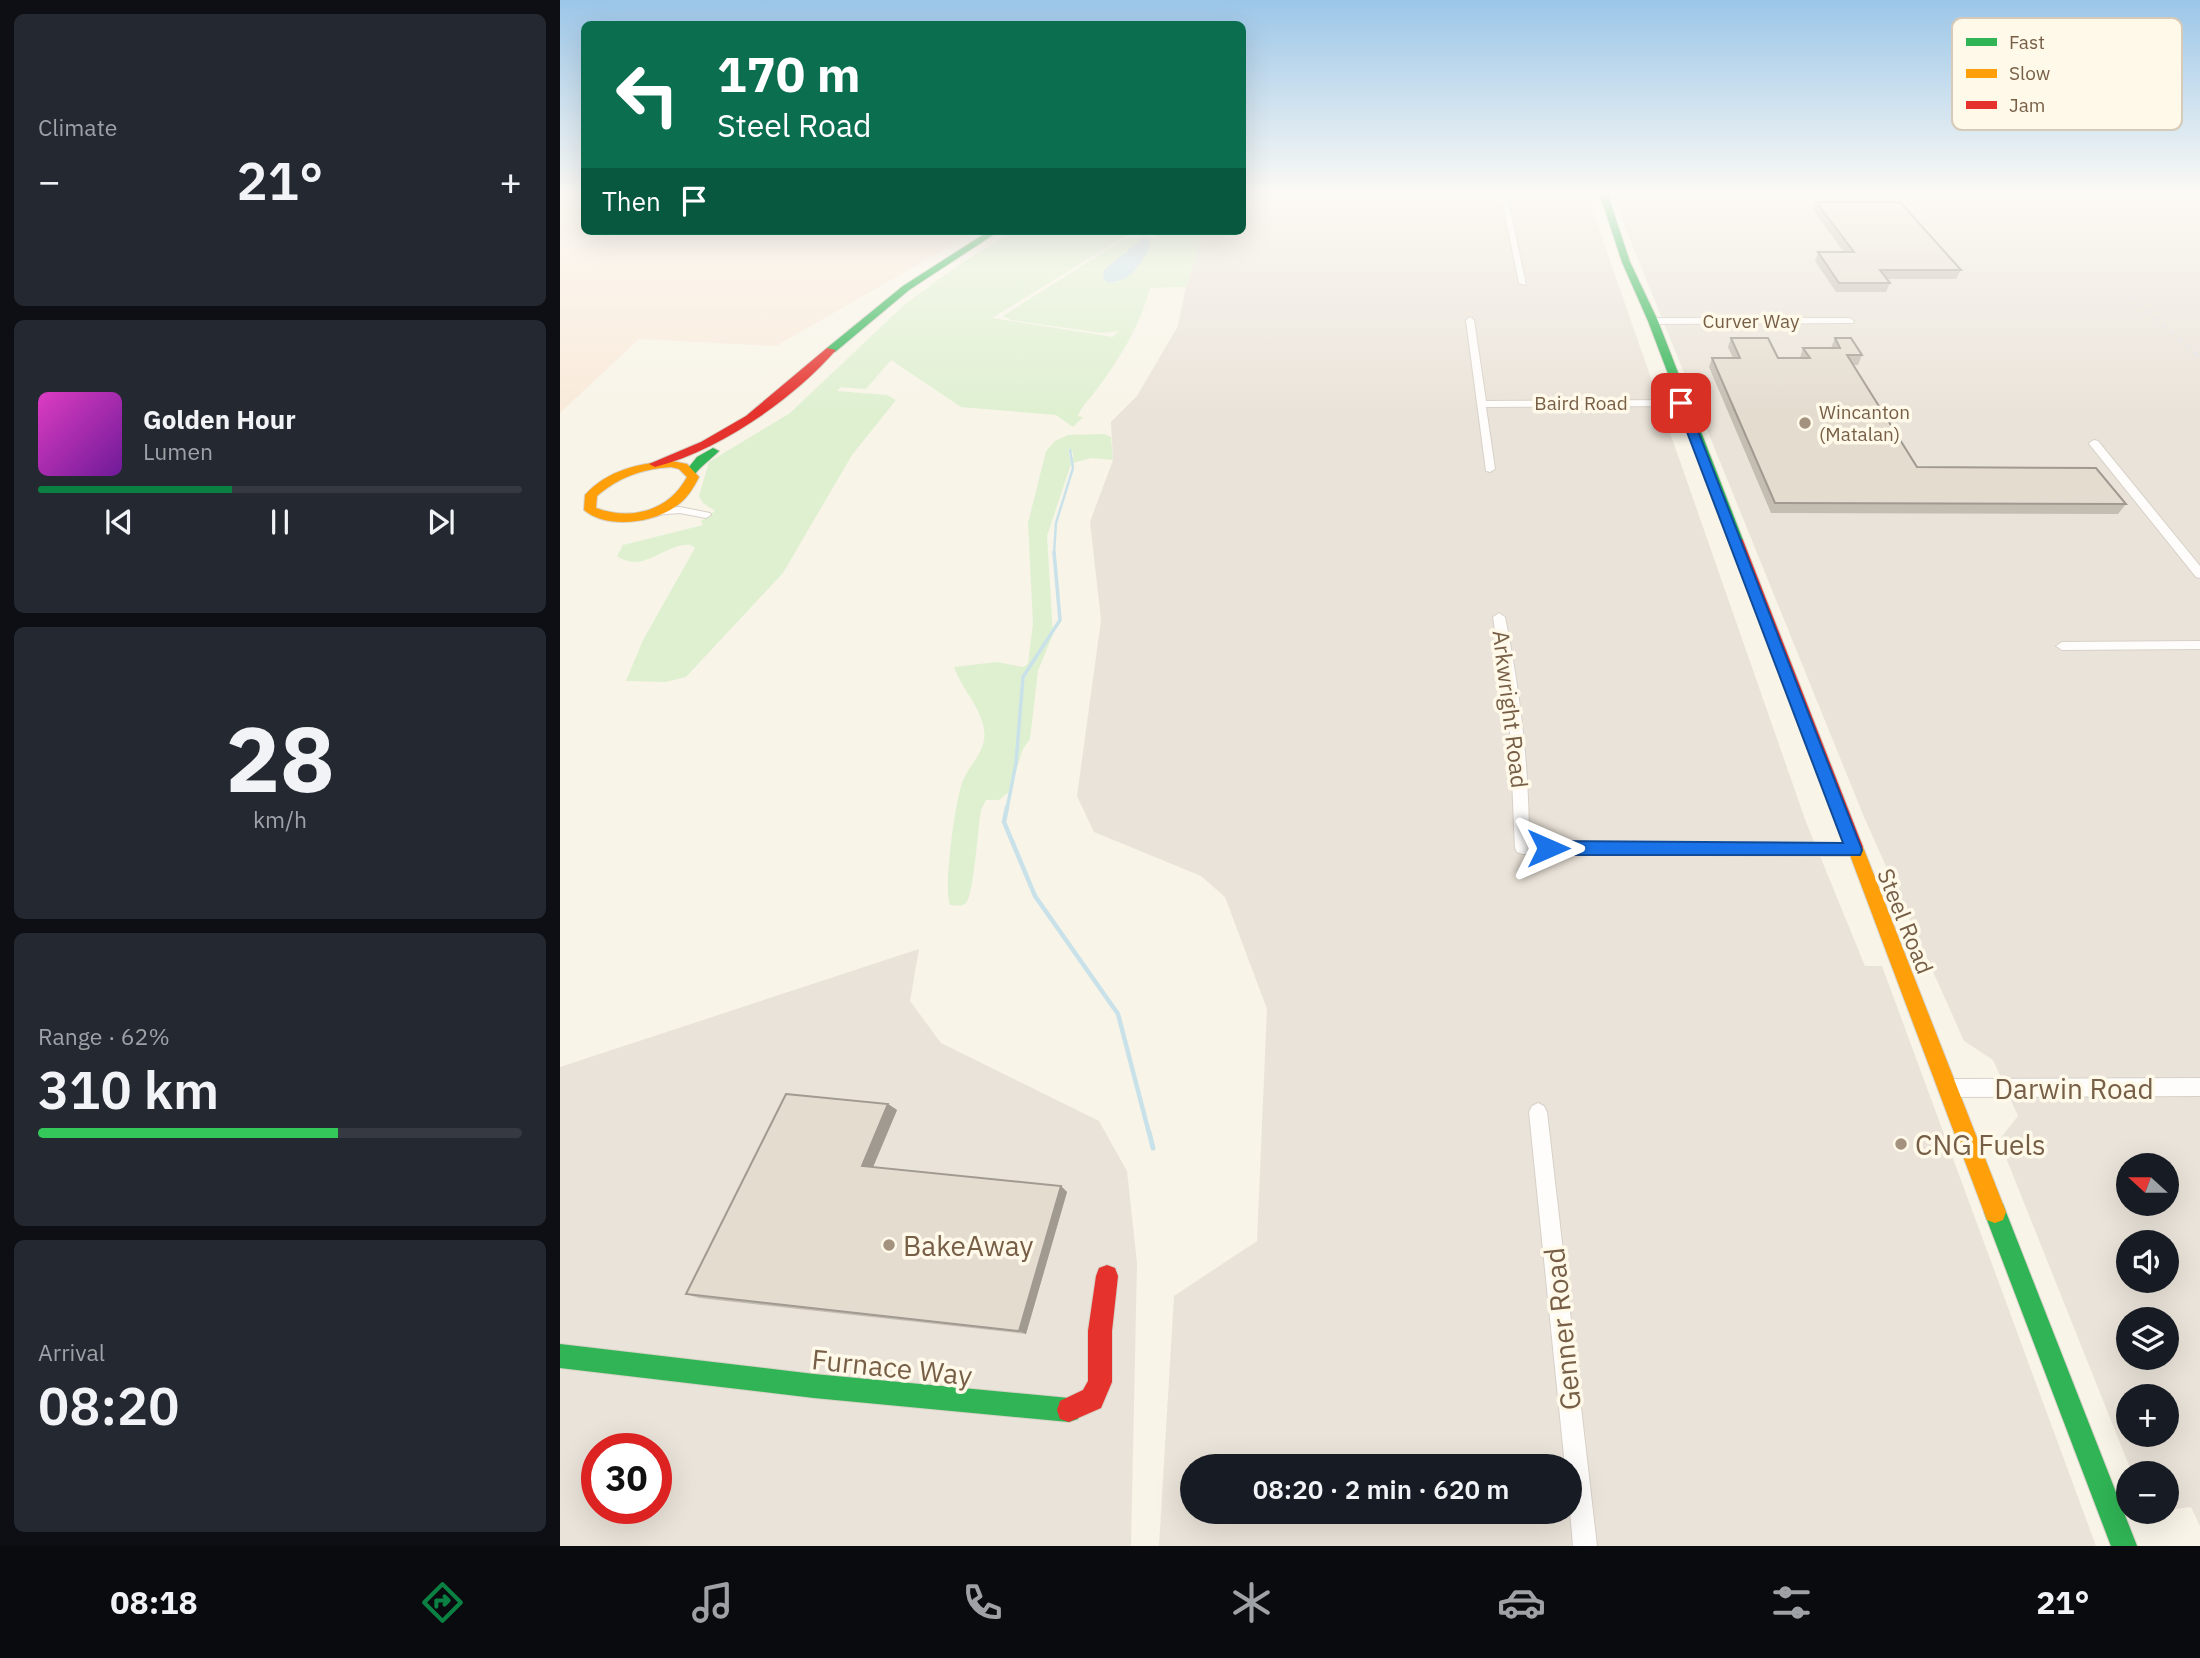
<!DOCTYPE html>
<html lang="en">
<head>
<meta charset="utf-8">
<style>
	body { margin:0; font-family:"IBM Plex Sans",sans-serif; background:#242831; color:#f1f3f6; height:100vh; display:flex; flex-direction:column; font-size:26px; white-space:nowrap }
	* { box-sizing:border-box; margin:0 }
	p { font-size:23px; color:#9ea1a6 }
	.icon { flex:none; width:38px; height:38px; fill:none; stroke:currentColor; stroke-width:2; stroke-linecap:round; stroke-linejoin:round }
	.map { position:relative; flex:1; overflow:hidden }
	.details { display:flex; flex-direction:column; gap:14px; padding:14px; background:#0d0f14; width:560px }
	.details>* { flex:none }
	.banner { position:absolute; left:21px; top:21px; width:665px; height:214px; border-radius:10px; box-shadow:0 7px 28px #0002; background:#0b6e4f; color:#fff; overflow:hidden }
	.needle { width:46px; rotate:291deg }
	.buttons { position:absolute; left:1556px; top:1153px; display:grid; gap:14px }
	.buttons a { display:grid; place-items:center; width:63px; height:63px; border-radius:50%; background:#171b24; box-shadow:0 7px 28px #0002; font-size:35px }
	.speed { position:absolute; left:21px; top:1433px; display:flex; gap:14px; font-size:35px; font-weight:700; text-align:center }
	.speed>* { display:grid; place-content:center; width:91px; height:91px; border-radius:50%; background:#171b24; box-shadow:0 7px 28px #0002; line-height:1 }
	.speed .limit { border:10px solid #d22; background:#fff; color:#111 }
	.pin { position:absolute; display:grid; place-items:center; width:60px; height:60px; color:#fff; margin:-30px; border-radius:14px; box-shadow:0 4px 10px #0006 }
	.me { position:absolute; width:77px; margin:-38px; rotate:90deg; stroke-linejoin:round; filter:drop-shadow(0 0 5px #0008) }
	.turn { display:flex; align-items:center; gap:24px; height:147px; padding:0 21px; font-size:32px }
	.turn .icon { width:91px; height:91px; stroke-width:2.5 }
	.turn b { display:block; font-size:49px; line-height:60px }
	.then { display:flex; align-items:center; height:66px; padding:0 21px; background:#0003; gap:14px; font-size:26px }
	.big { font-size:52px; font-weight:600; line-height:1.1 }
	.details .card { flex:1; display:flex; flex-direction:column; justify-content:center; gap:10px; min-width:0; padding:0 24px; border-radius:10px; background:#242831 }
	.details .dial { align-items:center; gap:0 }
	.dial b { font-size:91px; line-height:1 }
	.song { display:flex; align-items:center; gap:21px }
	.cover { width:84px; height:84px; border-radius:10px; background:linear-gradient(135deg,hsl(310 70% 55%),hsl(280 70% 35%)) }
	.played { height:7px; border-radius:4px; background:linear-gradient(90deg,#0b8043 40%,#363941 40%) }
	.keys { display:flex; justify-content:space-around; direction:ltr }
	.heat { display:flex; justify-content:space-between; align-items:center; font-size:38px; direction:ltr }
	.charge { height:10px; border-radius:5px; background:linear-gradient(90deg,#34c759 62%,#363941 0) }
	.trip { position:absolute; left:620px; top:1454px; width:402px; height:70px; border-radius:35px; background:#171b24; box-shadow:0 7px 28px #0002; font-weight:600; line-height:70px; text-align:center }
	.dock { display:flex; height:112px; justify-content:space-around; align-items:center; background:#090b0e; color:#9ea1a6 }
	.dock .icon { width:49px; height:49px }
	.dock .active { color:#0b8043 }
	.dock b { font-size:32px; color:#f1f3f6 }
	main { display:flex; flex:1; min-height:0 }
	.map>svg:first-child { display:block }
	.commercial { fill:#f9eada }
	.industrial { fill:#eae3d9; fill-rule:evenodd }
	.green { fill:#dff0d1; fill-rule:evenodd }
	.water { fill:#c9e2e9 }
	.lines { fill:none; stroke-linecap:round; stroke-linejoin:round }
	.stream-far3 { stroke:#c9e2e9; stroke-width:2.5 }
	.stream-far2 { stroke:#c9e2e9; stroke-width:3.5 }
	.stream-far1 { stroke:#c9e2e9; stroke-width:4.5 }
	.stream { stroke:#c9e2e9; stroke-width:5 }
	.street-casing { stroke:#d7d1c7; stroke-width:2 }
	.fast-casing { stroke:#d7d1c6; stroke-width:2 }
	.slow-casing { stroke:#d7d1c6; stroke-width:2 }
	.jam-casing { stroke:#d7d1c6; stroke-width:2 }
	.street { fill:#fefdfc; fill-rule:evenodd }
	.fast { fill:#30b455; fill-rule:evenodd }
	.slow { fill:#ff9f0a; fill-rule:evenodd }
	.jam { fill:#e5322d; fill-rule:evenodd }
	.rail-far1 { stroke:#e5e1e5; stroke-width:2; stroke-dasharray:6 4.5; stroke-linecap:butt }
	.rail { stroke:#e5e1e5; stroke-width:2.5; stroke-dasharray:8 5; stroke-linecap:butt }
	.wall { fill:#c4bdb2 }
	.shaded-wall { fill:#a09a91 }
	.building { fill:#e4dccf; stroke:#a09a91; stroke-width:2 }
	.route { fill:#1a73e8; stroke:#114b97; stroke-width:2 }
	.poi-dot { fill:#a4927f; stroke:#fff9e9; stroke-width:2.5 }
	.labels { text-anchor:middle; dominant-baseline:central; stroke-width:7; stroke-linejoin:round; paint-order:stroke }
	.far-street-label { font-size:19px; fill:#775e46; stroke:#fff9e9 }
	.far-poi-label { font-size:19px; fill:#775e46; stroke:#fff9e9; text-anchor:start }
	.street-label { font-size:23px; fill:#775e46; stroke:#fff9e9 }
	.near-street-label { font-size:28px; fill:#775e46; stroke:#fff9e9 }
	.near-poi-label { font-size:28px; fill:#775e46; stroke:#fff9e9; text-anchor:start }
	.key { fill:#fff9e9; stroke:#d6cab8; stroke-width:2 }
	.key-label { font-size:19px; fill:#775e46 }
</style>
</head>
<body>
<main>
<section class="details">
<div class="card"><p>Climate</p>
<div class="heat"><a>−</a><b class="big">21°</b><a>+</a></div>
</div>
<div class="card">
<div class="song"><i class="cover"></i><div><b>Golden Hour</b><p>Lumen</p></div></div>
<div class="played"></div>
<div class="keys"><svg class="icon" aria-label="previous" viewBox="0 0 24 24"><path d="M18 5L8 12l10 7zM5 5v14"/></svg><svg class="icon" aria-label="pause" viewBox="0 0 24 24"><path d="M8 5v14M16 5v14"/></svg><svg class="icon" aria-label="next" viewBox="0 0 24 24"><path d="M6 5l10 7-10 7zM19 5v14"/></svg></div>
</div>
<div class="card dial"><b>28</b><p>km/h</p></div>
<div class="card"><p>Range · 62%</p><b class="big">310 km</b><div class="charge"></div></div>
<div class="card"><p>Arrival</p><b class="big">08:20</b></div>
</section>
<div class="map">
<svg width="1640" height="1546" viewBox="0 0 1640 1546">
	<rect width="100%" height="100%" fill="#f8f4e8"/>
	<path class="commercial" d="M0 195H24V231H416L216 346 79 339 0 413Z"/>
	<path class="industrial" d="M683 195H1027L1246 822 1305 966H1322L1536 1546H599L614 1296 697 1241 707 1009 665 897 641 876 534 832 517 796 541 620 530 522 553 460 551 422 577 396 618 326 626 287 644 231H682ZM632 1466H1010V1512H632Z
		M1052 195H1640V1526L1631 1507 1607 1510 1606 1474 1572 1473 1439 1140 1458 1116 1433 1060 1404 1041 1304 817ZM1568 1166H1606V1204H1568ZM1568 1242H1606V1281H1568ZM1568 1320H1606V1358H1568ZM1568 1396H1606V1435H1568Z
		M359 949 350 1001 381 1043 539 1121 567 1171 577 1263 571 1546H0V1067ZM37 1449H96V1508H37Z"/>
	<path class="green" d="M454 231H574L432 318 553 337 559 331 542 333 451 320 443 316 562 240 588 236 600 241 595 235H570L577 231H644L626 287 590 288C580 325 560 359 537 389 530 399 522 405 518 416L523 417 513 427 496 415 401 407 331 360 306 389 281 387 277 391 327 395 336 400 292 455 223 573 126 677 106 682 66 681 83 640 135 548 131 545C106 542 83 575 57 556L63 545 143 525 141 521 155 511 143 503 139 496 149 462 230 413 344 305 400 264ZM569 249 579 263 578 267 556 283 544 270Z
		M544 434 551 437 553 460 531 458 513 463V453L508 449 511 464 487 536 493 634 478 671 470 739 463 749 449 792 439 800H426L421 810C418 826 414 896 406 903 401 907 396 905 390 905 383 890 395 802 402 783 407 768 421 757 424 740 428 714 402 691 394 667L437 662 463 667 468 664 473 623 468 523 486 451 495 441 508 435Z"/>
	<path class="water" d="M583 238 589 240 590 245C584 262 568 285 547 282L543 278 544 270Z"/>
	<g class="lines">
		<path class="stream-far3" d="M494 554 496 523 513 468 510 450"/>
		<path class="stream-far2" d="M447 809 456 763 463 677 500 620 494 552"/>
		<path class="stream-far1" d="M447 807 444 822 475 896 558 1014 589 1133"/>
		<path class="stream" d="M589 1132 593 1148"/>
		<defs>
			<path id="street" d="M941 195H947L966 285 959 283Z
				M910 317 914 320 926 401 1121 400 1126 403 1121 406 926 407 935 469 930 472 926 471 906 320Z
				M1290 318 1294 321 1293 323 1093 324 1089 321 1093 318Z
				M1534 440 1538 441 1640 566V578L1636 577 1530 445 1529 443Z
				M120 507 150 513 151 515 146 518 120 513 95 515 90 512 95 509Z
				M939 613 945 617C960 691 969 766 969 842L1294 844 1299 846 1301 850 1299 854 1294 856 962 854 957 852 955 848 950 732 933 617Z
				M1640 641V649L1502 650 1496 646 1502 642Z
				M1640 1078V1096L1388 1097 1382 1094 1379 1088 1382 1082 1388 1079Z
				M978 1103 984 1106 987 1112 1037 1546H1013L1010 1511V1466H1005L969 1112 972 1106Z"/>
			<path id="fast" d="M1040 195H1048L1070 262 1098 321 1183 540 1181 543H1173L1171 540 1088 321 1062 262Z
				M429 231H439L349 290 275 352H267V348L343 286Z
				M153 448 159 451C151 459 142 465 135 474H127L125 472 137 457Z
				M1435 1201 1443 1204 1446 1212 1577 1546H1551L1424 1212 1427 1204Z
				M0 1344 254 1374 509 1398 518 1401 521 1410 518 1419 509 1422 254 1398 0 1368Z"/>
			<path id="slow" d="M111 461 127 464 139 477C134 487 128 497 119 504 96 523 48 530 24 510L25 495C47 470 80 463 111 461ZM111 467 119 469 127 477C109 511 71 521 36 508L37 496C59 477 82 469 111 467Z
				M1295 840 1301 842 1303 847 1446 1212 1443 1220 1435 1223 1427 1220 1424 1212 1287 847 1289 842Z"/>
			<path id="jam" d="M267 348 276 350C232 400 160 450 95 467L89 464 141 442 186 416Z
				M1177 536 1183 540 1303 847 1301 852 1295 854 1289 852 1287 847 1171 540Z
				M547 1265 555 1268 558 1276 552 1331V1382L541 1408 509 1422 500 1419 497 1410 500 1401 523 1390 528 1381V1331L536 1276 539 1268Z"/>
		</defs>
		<use href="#street" class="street-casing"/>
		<use href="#fast" class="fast-casing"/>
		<use href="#slow" class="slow-casing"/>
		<use href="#jam" class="jam-casing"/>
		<use href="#street" class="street"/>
		<use href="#fast" class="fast"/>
		<use href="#slow" class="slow"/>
		<use href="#jam" class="jam"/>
		<path class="rail-far1" d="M1479 195 1557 283 1635 353"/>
		<path class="rail" d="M1633 351 1640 358"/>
	</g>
	<path class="wall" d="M1256 202 1401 270 1396 279H1327L1330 283 1326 292H1276L1255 261 1258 252H1284L1253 210Z
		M1171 338 1218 358H1240L1243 348H1271L1275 338 1302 355 1298 365H1293L1357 467 1566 504 1558 514 1211 513 1149 367 1152 358H1173L1168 347Z
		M328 1104 337 1110 313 1167 501 1186 507 1192 466 1334 139 1298 126 1294Z"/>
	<path class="shaded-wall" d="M328 1104 337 1110 311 1172 302 1166Z
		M501 1186 507 1192 466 1334 459 1331Z"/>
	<path class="building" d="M1256 202H1340L1401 270H1320L1330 283H1279L1258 252H1294Z
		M1171 338H1208L1218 358H1250L1243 348H1280L1275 338H1291L1302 355H1287L1357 467 1536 468 1566 504 1215 503 1152 358H1180Z
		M226 1094 328 1104 302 1166 501 1186 459 1331 126 1294Z"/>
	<linearGradient id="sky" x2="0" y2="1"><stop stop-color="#9bc6e8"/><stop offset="0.47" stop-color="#fcfaf5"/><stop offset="1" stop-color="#fcfaf5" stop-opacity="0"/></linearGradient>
	<rect width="1640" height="411" fill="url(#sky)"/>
	<path class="route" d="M1121 400 1127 403 1302 850 1300 855H988L979 848 988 841 1283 843 1116 403Z"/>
	<g class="poi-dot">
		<circle cx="1245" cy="423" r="7"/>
		<circle cx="1341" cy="1144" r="7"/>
		<circle cx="329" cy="1245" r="7"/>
	</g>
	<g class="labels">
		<g class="far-street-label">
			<text x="1191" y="321">Curver Way</text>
			<text x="1021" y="403">Baird Road</text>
		</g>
		<g class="far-poi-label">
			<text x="1259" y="412">Wincanton<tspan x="1259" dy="22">(Matalan)</tspan></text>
		</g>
		<g class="street-label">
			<text transform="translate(951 709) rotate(83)">Arkwright Road</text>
			<text transform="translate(1346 921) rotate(68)">Steel Road</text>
		</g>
		<g class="near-street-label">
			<text x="1514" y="1088">Darwin Road</text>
			<text transform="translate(1002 1329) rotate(-96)">Genner Road</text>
			<text transform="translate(332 1367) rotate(6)">Furnace Way</text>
		</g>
		<g class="near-poi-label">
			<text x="1355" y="1144">CNG Fuels</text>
			<text x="343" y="1245">BakeAway</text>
		</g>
	</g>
	<rect x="1392" y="18" width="230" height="112" rx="10" class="key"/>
	<rect x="1406" y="38" width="31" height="8" fill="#30b455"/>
	<rect x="1406" y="69" width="31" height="9" fill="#ff9f0a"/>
	<rect x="1406" y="101" width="31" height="8" fill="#e5322d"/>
	<g class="key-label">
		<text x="1449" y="49">Fast</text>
		<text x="1449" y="80">Slow</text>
		<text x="1449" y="112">Jam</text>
	</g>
</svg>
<div class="buttons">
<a><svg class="needle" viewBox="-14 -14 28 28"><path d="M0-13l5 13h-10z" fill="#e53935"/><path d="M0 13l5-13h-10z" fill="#9ea1a6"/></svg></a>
<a><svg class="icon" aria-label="sound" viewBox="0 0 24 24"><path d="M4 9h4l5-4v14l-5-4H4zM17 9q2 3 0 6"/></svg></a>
<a><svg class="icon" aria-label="layers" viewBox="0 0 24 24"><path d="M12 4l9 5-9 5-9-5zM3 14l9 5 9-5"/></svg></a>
<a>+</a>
<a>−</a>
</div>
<div class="speed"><div class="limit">30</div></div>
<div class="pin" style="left:1121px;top:403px;background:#d93025"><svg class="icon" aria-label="arrive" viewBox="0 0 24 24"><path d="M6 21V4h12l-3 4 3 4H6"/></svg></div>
<svg class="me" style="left:988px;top:848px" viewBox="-20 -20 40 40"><path d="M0-17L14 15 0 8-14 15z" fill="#1a73e8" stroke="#fff" stroke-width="4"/></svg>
<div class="trip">08:20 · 2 min · 620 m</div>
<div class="banner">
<div class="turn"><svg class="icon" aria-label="left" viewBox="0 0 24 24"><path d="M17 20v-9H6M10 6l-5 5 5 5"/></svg><div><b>170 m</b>Steel Road</div></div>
<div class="then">Then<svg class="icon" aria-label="arrive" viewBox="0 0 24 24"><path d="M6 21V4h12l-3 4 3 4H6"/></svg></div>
</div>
</div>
</main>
<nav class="dock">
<b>08:18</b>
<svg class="icon active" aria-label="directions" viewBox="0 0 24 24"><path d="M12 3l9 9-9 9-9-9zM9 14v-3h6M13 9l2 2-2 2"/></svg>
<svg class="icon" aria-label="music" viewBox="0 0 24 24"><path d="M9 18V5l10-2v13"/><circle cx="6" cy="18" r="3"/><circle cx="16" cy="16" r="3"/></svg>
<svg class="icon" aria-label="phone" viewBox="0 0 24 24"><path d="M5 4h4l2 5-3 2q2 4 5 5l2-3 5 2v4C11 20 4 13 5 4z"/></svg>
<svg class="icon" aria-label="climate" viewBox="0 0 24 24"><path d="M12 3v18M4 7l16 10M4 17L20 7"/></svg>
<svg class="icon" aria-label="car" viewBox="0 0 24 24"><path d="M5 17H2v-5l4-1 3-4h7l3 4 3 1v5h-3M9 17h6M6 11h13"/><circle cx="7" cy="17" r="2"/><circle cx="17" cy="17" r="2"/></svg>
<svg class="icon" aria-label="filters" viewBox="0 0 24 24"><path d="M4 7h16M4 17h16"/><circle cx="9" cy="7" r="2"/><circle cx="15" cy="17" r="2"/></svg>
<b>21°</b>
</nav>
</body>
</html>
